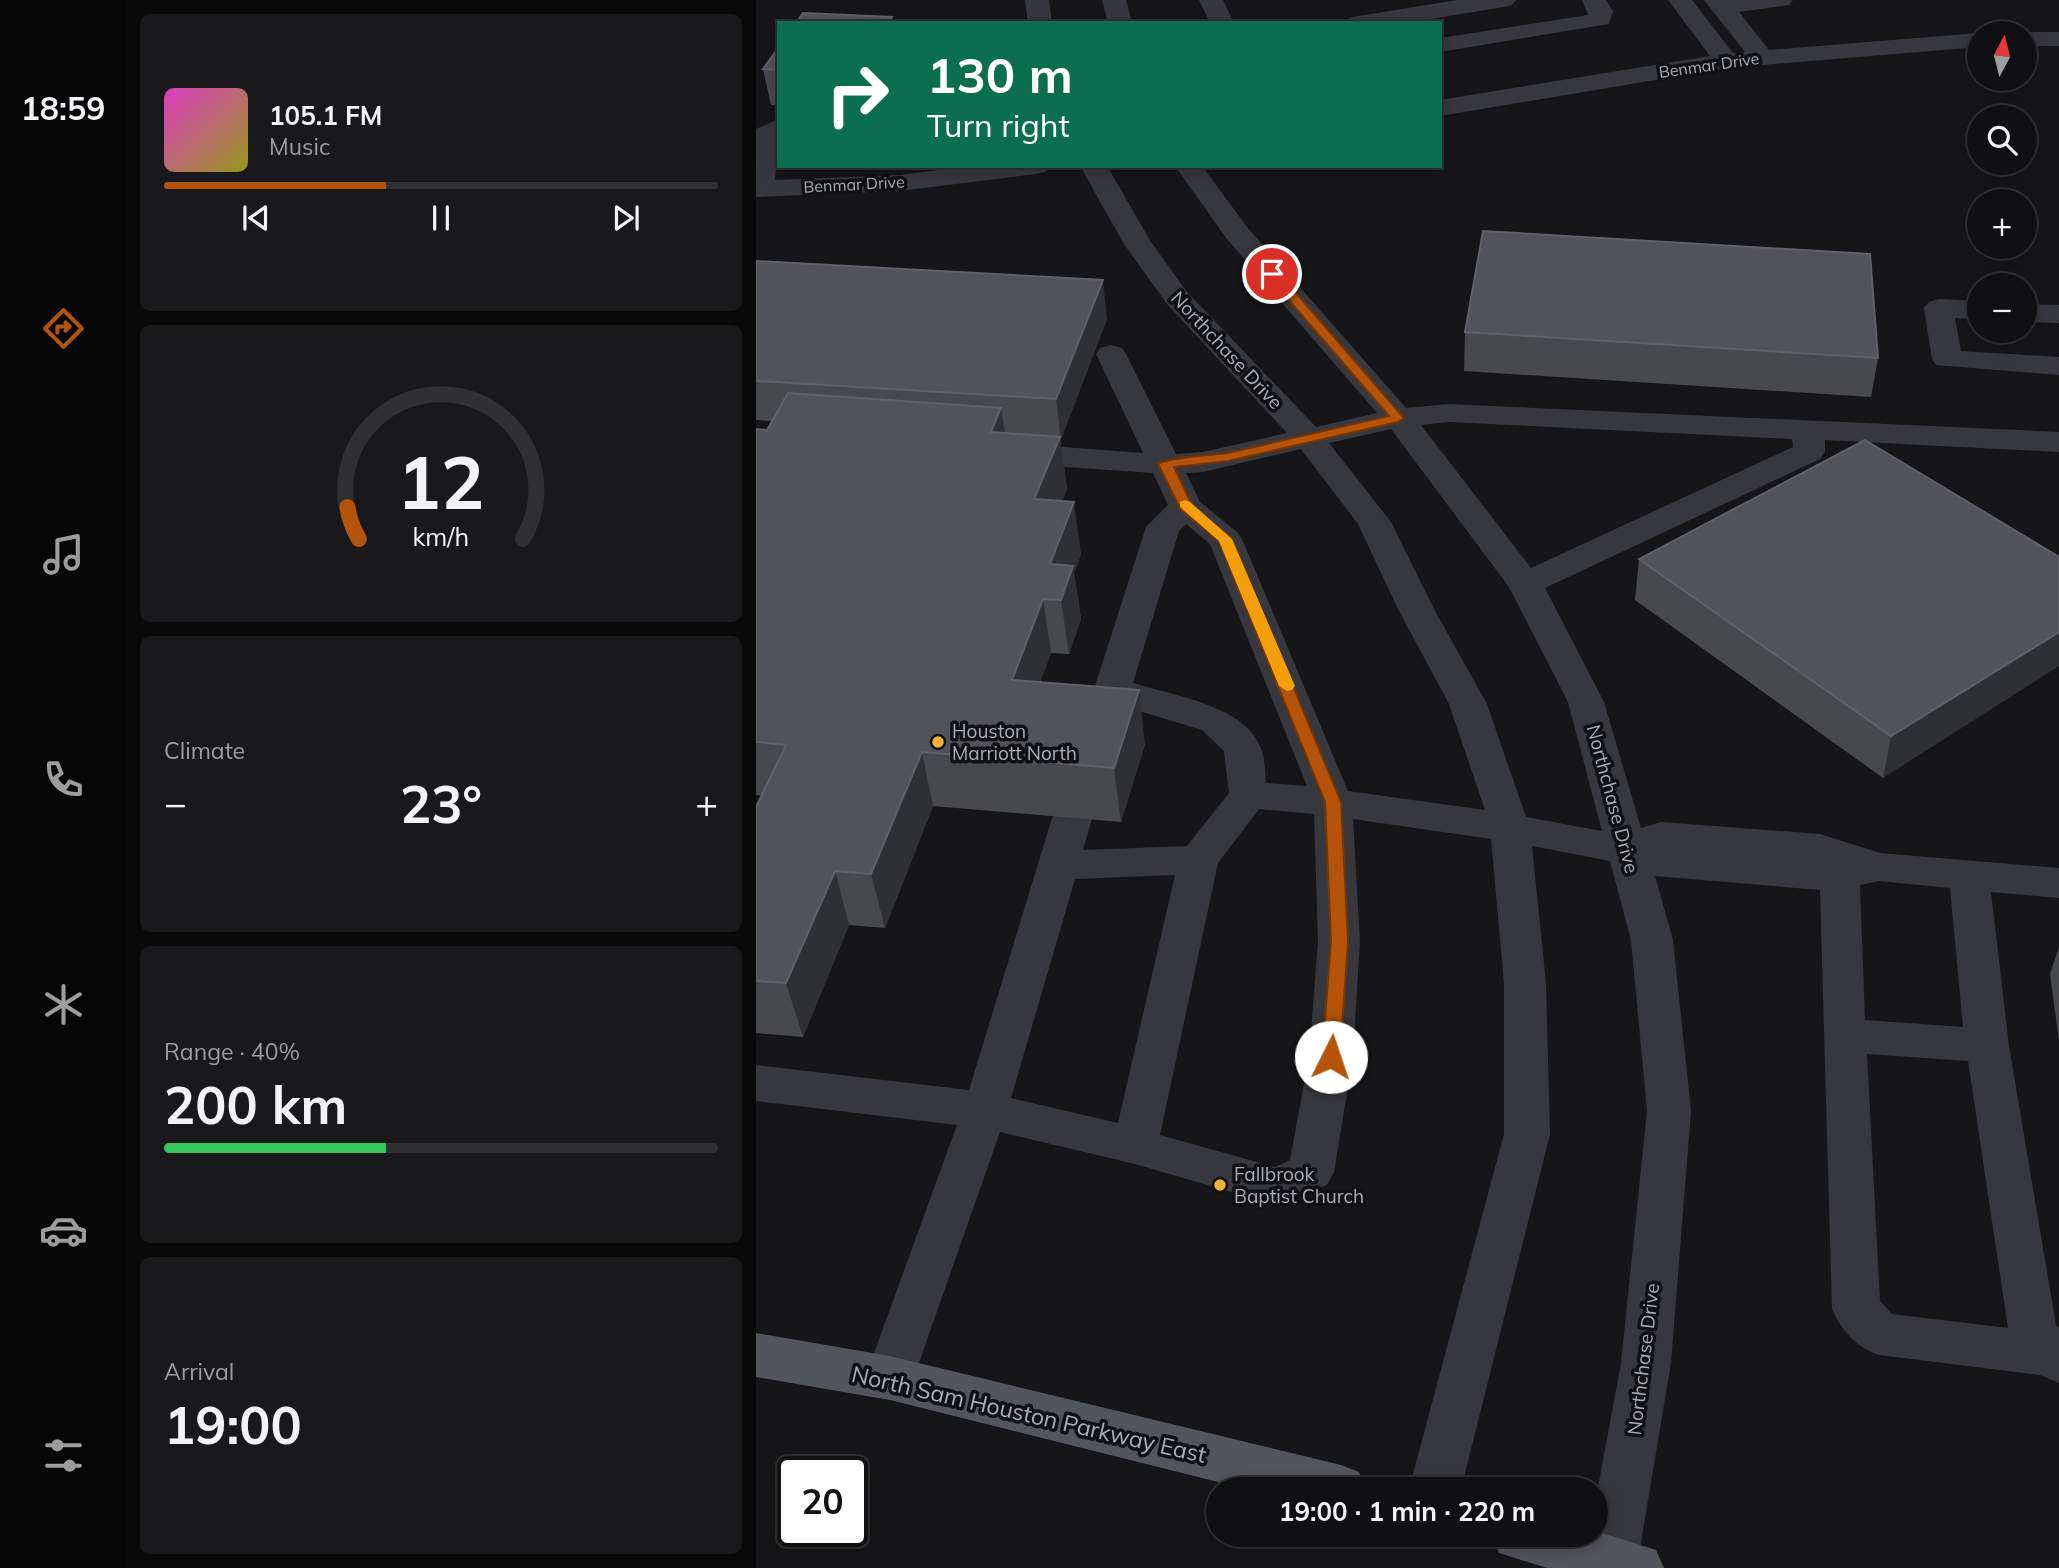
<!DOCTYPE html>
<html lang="en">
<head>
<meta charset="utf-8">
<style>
	body { margin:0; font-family:Mulish,sans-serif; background:#19191b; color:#f1f3f6; height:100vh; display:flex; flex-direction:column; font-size:26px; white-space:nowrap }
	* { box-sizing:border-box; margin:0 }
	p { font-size:23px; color:#9c9d9f }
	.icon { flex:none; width:38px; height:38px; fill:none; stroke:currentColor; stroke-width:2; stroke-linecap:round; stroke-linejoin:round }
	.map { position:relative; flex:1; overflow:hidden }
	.drawer { display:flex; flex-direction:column; gap:14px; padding:14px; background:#09090a; width:630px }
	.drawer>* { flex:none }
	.top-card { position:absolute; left:21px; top:21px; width:665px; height:147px; border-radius:0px; box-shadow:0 4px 18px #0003,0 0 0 2px #303032; background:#0b6e4f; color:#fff; overflow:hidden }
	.needle { width:46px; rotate:7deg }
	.tools { position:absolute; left:1211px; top:21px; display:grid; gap:14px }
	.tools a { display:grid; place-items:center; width:70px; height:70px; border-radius:50%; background:#101012; box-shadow:0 4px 18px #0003,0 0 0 2px #303032; font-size:35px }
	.speed { position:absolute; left:21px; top:1456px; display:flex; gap:14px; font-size:35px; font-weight:700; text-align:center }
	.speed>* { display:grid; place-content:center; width:91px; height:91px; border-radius:50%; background:#101012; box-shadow:0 4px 18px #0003,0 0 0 2px #303032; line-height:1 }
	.speed .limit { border:4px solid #111; border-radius:10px; background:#fff; color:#111 }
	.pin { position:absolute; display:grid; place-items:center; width:60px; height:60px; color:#fff; margin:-30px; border:4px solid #fff; border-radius:50%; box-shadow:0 2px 7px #0007 }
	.me { position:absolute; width:77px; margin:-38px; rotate:4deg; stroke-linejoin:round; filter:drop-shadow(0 0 5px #0008) }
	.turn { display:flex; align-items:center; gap:24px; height:147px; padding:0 35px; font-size:32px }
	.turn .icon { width:91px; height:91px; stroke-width:2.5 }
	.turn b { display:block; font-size:49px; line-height:60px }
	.big { font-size:52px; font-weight:700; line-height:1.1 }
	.drawer .card { flex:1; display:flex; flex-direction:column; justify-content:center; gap:10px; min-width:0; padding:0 24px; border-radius:10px; background:#19191b }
	.drawer .dial { align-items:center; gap:0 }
	.dial svg { height:182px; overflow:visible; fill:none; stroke:#303032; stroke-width:7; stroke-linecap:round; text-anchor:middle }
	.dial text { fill:#f1f3f6; stroke:none }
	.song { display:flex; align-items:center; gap:21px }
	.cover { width:84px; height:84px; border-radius:10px; background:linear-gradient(135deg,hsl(310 70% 55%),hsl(60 70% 35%)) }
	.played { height:7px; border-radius:4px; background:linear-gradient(90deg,#b45309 40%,#303032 40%) }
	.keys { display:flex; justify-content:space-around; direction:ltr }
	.heat { display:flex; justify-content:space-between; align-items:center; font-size:38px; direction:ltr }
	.charge { height:10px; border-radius:5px; background:linear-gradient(90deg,#34c759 40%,#303032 0) }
	.trip { position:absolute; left:450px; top:1477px; width:402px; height:70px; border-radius:35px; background:#101012; box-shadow:0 4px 18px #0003,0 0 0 2px #303032; font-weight:700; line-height:70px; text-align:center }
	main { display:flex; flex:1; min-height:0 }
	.dock { display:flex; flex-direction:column; width:126px; justify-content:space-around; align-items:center; background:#060607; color:#9c9d9f }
	.dock .icon { width:49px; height:49px }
	.dock .current { color:#b45309 }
	.dock b { font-size:32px; color:#f1f3f6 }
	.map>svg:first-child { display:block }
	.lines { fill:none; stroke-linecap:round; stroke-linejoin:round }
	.minor { fill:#37383d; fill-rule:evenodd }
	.major { fill:#53555c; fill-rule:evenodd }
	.wall { fill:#47494d }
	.shaded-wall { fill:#2f3033 }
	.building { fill:#525359; stroke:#5f6168; stroke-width:2 }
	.route { fill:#b45309; stroke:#753606; stroke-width:2 }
	.slow { fill:#f59e0b }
	.poi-dot { fill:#f2b134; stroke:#111113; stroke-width:2.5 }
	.labels { text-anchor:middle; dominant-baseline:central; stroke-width:7; stroke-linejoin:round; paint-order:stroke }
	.far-street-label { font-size:16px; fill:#a8adb8; stroke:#111113 }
	.street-label { font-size:19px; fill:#a8adb8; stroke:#111113 }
	.poi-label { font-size:19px; fill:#a8adb8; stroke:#111113; text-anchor:start }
	.near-street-label { font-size:23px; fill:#a8adb8; stroke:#111113 }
</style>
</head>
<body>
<main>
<nav class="dock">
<b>18:59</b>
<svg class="icon current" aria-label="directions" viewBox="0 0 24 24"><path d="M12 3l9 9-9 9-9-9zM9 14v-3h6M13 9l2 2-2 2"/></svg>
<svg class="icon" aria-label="music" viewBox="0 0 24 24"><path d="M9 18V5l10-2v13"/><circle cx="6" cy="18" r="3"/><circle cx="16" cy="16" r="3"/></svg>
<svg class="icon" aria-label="phone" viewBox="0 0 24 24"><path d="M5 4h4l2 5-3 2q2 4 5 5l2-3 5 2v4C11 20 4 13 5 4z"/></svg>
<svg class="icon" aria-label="climate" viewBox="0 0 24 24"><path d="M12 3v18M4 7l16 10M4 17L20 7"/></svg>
<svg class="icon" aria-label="car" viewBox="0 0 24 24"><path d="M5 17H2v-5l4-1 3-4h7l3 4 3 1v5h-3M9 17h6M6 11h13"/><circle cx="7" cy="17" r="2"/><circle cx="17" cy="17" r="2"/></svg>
<svg class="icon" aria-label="filters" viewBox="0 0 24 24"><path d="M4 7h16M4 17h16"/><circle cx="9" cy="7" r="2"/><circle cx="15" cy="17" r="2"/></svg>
</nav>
<section class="drawer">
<div class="card">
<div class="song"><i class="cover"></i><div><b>105.1 FM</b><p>Music</p></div></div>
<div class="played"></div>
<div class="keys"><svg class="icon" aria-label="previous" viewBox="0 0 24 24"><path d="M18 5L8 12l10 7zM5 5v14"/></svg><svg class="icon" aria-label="pause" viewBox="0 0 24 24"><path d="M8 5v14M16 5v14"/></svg><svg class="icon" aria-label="next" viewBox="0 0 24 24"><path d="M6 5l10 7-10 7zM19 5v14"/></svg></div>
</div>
<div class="card dial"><svg viewBox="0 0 100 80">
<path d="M14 69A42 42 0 1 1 86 69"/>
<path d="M14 69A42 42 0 0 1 9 55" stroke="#b45309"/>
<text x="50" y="56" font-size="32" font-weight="700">12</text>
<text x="50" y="72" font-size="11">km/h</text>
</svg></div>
<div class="card"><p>Climate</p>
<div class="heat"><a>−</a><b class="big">23°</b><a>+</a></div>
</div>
<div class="card"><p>Range · 40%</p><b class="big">200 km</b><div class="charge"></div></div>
<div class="card"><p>Arrival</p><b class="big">19:00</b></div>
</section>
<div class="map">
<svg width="1303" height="1568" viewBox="0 0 1303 1568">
	<rect width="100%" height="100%" fill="#161618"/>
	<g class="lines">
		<path class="minor" d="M269 0H293L296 23H272Z
			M346 0H370L376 23H352Z
			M443 0H467L478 23H454Z
			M702 0H760L756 5 748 7 650 23H590L593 18 602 16Z
			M826 0H850L857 11 853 24 684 52V38L832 15Z
			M912 0H936L977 53 989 52 948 0H1037L1033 5 983 12 1013 50 1223 33H1226H1223V47L970 68 684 116V100L954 56Z
			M1269 32H1303V46H1269V33H1262Z
			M23 119 19 180 144 175 212 166H292L289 172 279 174 144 191 0 197V129Z
			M324 166H351L395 242 431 292 560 427 621 413 471 239 419 166H446L491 227 650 408 693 404 1303 432V452L1069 440V452L1064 459 789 588 848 702 885 828 905 822 1064 834 1124 853 1303 868V898L1235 892 1253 1046 1300 1325 1303 1328V1383L1284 1375 1123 1355C1100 1347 1086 1331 1076 1309L1064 890 899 876 917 940 935 1111 915 1363 882 1560 878 1568H832L828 1560 833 1535H840V1498L865 1363 891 1111 875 940 854 861 776 846 790 983 794 1134 705 1489H653L748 1134V983L735 839 597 819 604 941 597 1057 578 1172 571 1185 520 1205 379 1164 244 1132 152 1394 134 1400 116 1394 109 1378 201 1125 0 1101V1065L213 1090 296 818 302 808 316 804 330 808 336 818 327 850 431 846 473 793 468 751 446 730 370 707 362 723 349 726 336 723 330 714 390 527 412 505 397 473 254 463 243 460 238 453 243 446 254 443 387 453 340 354 344 348 355 345 366 348 370 354 420 454 447 452 531 433 411 304 368 244ZM693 422 1036 439 1037 447 775 568 665 425ZM635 429 753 587 812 702 846 831 770 817 731 704 678 609 635 522 573 443ZM545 449 602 524 642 609 693 704 729 810 592 791 486 539 481 532 444 502 430 473 447 472ZM430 524 454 544 551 786 510 783C509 771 509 756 504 746 487 705 415 695 377 683L423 531ZM503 809 558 814 562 941 553 1057 534 1160 519 1167 404 1135 462 863ZM419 875 362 1123 255 1098 319 879ZM1123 881 1194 888 1207 1027 1109 1020 1104 885ZM1111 1054 1212 1061 1252 1328 1136 1314 1124 1301Z
			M1183 299 1223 301V319L1199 318 1205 351 1303 357V375L1180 365 1176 359 1168 308 1173 302Z
			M1269 304 1303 305V323L1269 322Z"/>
		<path class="major" d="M0 1333 134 1356 585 1465 603 1472 611 1489H490L134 1400 0 1377Z
			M840 1531 900 1550 908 1568H791L743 1553 736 1535H840Z"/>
	</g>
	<path class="wall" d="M23 47V105H15L7 69Z
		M0 261 351 319 305 439H304L311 489 306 501 325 554 318 573 325 619 313 654 295 653 284 682 389 744 365 822 177 806 129 928 93 925 47 1037 0 1033V807L6 795H0V429L11 430 16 421 0 420Z
		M709 332 1122 358 1115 397 708 371Z
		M1303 557 1127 778 879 600 883 559Z
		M1303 947V1041L1294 974Z"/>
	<path class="shaded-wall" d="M347 280 351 319 305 439 300 399Z
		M245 408 253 459 235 432Z
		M304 437 311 489 286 551 278 499Z
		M318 502 325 554 318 573 325 619 313 654 305 600 294 564Z
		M287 599 295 653 265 734 256 680Z
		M1303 632V666L1127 778 1135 736Z
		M383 690 389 744 365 822 358 768Z
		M166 752 177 806 129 928 115 874Z
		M79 871 93 925 47 1037 30 983Z"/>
	<path class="building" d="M47 13 136 17 133 23H40Z
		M23 47V70L7 69Z
		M727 231 1114 254 1122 358 709 332Z
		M0 261 347 280 300 399 0 381Z
		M32 393 245 408 235 432 304 437 278 499 318 502 294 564 317 566 305 600 287 599 256 680 383 690 358 768 166 752 115 874 79 871 30 983 0 981V807L30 745 0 742V429L11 430Z
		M1109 440 1303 557V632L1135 736 883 559Z"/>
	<path class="route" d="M516 270 521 271 648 418 642 422 472 461 418 467 436 505 476 539 585 802 592 941 584 1057 581 1062H568L566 1057 575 941 569 802 463 541 425 510 402 464C411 457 458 455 472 453L633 416 512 276V271Z"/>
	<path class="slow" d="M429 500 434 502 476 539 539 686 536 690 531 691 523 686 463 541 424 507V502Z"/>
	<g class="poi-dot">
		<circle cx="182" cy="742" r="7"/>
		<circle cx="464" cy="1185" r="7"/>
	</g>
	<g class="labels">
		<g class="far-street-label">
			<text transform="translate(953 65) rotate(-8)">Benmar Drive</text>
			<text transform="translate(98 184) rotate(-3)">Benmar Drive</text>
		</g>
		<g class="street-label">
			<text transform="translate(471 350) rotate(47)">Northchase Drive</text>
			<text transform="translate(857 799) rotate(75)">Northchase Drive</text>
			<text transform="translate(887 1359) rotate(-83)">Northchase Drive</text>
		</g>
		<g class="poi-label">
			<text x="196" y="731">Houston<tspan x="196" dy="22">Marriott North</tspan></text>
			<text x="478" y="1174">Fallbrook<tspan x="478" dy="22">Baptist Church</tspan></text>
		</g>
		<g class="near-street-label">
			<text transform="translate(273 1414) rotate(13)">North Sam Houston Parkway East</text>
		</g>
	</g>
</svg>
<div class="tools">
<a><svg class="needle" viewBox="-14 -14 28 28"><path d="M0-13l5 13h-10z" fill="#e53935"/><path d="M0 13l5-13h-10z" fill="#9c9d9f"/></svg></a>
<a><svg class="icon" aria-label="search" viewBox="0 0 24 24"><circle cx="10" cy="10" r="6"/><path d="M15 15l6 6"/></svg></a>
<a>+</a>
<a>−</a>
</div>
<div class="speed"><div class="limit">20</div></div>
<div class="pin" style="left:516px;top:274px;background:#d93025"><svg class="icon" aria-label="arrive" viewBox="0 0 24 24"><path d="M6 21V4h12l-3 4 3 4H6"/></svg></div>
<svg class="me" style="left:575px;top:1057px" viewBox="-20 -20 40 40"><circle r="19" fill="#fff"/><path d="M0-13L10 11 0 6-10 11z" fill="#b45309"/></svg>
<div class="trip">19:00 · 1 min · 220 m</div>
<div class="top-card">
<div class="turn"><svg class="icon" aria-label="right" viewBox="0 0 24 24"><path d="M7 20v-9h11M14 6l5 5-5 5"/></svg><div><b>130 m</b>Turn right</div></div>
</div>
</div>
</main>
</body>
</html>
